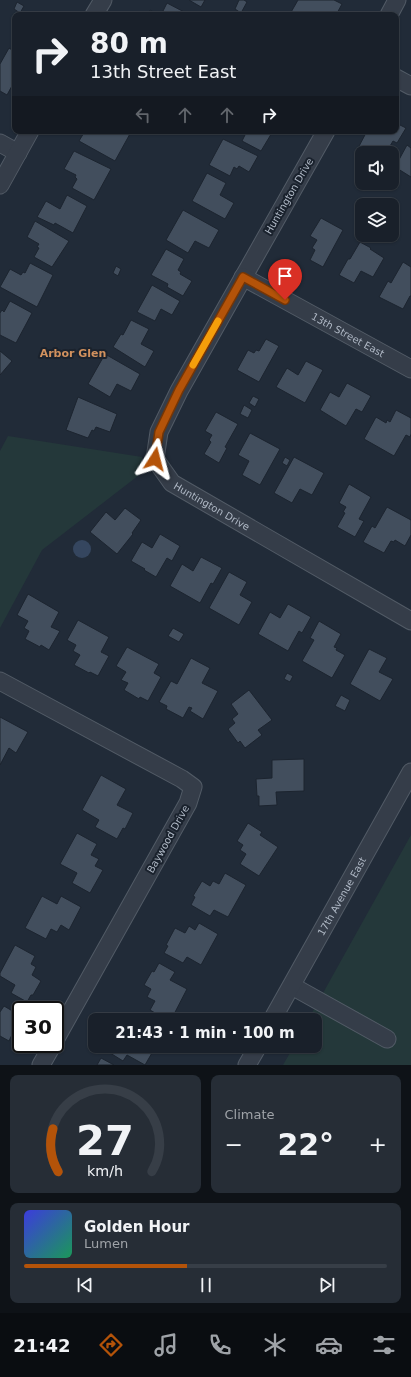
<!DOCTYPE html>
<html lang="en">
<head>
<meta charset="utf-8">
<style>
	body { margin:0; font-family:"DejaVu Sans",sans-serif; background:#262d36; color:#f1f3f6; height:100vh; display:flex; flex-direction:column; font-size:15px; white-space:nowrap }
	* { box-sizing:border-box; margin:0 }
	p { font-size:13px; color:#9fa3a8 }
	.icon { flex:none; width:22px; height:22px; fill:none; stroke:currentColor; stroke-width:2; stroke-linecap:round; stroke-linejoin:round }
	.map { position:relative; height:1065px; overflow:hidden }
	.sheet { display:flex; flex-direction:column; gap:10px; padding:10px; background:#0e1217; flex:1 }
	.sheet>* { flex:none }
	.banner { position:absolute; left:12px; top:12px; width:387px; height:122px; border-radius:8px; box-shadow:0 1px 3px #0004,0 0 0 1px #373e47; background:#19202a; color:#f1f3f6; overflow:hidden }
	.controls { position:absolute; left:355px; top:146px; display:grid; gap:8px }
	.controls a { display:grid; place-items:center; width:44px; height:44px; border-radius:8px; background:#19202a; box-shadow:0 1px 3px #0004,0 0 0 1px #373e47; font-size:20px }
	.speed { position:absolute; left:12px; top:1001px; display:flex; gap:8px; font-size:20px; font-weight:700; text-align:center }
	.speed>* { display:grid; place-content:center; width:52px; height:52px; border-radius:50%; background:#19202a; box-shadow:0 1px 3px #0004,0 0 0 1px #373e47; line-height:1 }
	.speed .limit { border:2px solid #111; border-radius:6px; background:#fff; color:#111 }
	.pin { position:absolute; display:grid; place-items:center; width:34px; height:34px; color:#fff; margin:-41px -17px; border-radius:50% 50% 50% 0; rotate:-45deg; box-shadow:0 0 4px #0007 }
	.pin .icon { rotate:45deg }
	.me { position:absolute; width:44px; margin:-22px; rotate:9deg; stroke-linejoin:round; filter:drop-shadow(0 0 3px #0008) }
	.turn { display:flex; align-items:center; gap:14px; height:84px; padding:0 12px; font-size:18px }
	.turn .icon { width:52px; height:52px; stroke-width:2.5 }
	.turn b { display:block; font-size:28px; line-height:34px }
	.lanes { display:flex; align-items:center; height:38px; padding:0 12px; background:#0003; justify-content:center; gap:20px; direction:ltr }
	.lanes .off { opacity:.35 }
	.big { font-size:30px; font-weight:700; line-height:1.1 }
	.sheet .tile { flex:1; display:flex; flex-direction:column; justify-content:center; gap:6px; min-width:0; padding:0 14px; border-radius:8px; background:#262d36 }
	.sheet .dial { align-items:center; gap:0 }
	.dial svg { height:104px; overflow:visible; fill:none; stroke:#373e47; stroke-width:7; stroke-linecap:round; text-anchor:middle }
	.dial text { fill:#f1f3f6; stroke:none }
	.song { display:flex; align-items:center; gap:12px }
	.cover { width:48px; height:48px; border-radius:6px; background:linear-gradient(135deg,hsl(240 70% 55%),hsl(150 70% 35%)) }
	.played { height:4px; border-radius:2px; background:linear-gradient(90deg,#b45309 45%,#373e47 45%) }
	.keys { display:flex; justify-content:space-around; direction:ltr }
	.heat { display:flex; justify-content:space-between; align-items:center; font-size:22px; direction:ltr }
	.sheet .tiles { flex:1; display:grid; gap:10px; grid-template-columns:1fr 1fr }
	.tile:last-child { grid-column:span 2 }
	.trip { position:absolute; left:88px; top:1013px; width:234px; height:40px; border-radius:8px; background:#19202a; box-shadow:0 1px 3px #0004,0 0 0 1px #373e47; font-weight:700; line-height:40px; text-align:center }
	.dock { display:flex; height:64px; justify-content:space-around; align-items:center; background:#0a0d11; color:#9fa3a8 }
	.dock .icon { width:28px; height:28px }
	.dock .selected { color:#b45309 }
	.dock b { font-size:18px; color:#f1f3f6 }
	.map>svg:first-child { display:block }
	.green { fill:#24383a }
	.water { fill:#35465f }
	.building { fill:#424e5d; stroke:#1c242f }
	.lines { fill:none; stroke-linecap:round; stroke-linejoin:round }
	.minor-casing { stroke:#525b66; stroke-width:19 }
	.minor { stroke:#353d49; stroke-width:17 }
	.route-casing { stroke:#753606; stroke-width:10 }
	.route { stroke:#b45309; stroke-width:7 }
	.slow { stroke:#f59e0b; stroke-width:7 }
	.labels { text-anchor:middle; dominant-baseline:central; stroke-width:4; stroke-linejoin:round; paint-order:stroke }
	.street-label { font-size:10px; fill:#afb8c5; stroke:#1a222d }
	.neighbourhood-label { font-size:11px; font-weight:bold; fill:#d1915e; stroke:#1a222d }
</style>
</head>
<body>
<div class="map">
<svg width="411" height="1065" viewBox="0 0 411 1065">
	<rect width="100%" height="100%" fill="#212b38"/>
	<path class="green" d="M8 436 142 457 143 472 42 550 0 628V451Z
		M411 835V1065H283L294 1046H315V1020H308Z"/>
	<path class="water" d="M73 549a9 9 0 1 1 18 0a9 9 0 1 1-18 0Z"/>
	<path class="building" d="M189 0H205L201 7Z
		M239 0H244L247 2 241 13 235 9Z
		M298 0H334L342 4 336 15H292L290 14Z
		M17 2 24 6 20 13 14 9Z
		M167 3 188 14V15H161Z
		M150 10 159 15H147Z
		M9 48 15 52V85L13 84 7 95 0 91V64Z
		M396 123 406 128 397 143 393 141 386 153H363L357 150 367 131 374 134 375 131H396Z
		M85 131H130L131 132 115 161 79 141Z
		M237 131H273L261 151 242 141 245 135Z
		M223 139 258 156 249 172 239 166 237 169 234 167 230 176 209 165Z
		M407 145 411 148V177L395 167Z
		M74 151 111 169 94 200 72 188 77 179 75 177 76 175 64 169Z
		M207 173 226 183 220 195 234 203 225 219 192 201Z
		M67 195 87 206 73 233 55 223 54 225 37 217 46 201 60 209Z
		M183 210 219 230 209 248 195 241 188 253 166 240Z
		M321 218 343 230 323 267 310 260 315 250 312 248 317 240 310 236Z
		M35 221 69 241 52 267 34 257 39 248 37 247 39 244 27 237Z
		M360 242 371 248 370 249 384 258 373 277 361 271 354 283 339 275 348 259H350Z
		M166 249 184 259 178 270 181 272 180 274 192 281 183 296 167 287 168 284 151 275Z
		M403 262 411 267V296H410L403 309 379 297 388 281 391 283Z
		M30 263 53 275 37 307 0 287 10 269 21 275 23 272 25 273Z
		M116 266 121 269 118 276 113 273Z
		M152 285 180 301 172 315 161 309 155 321 137 312Z
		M10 301 32 313 16 343 0 335V313L2 310 4 312Z
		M131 320 149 329 141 344 154 351 145 367 113 347 121 334 123 335Z
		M266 339 279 346 259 382 237 370 248 350 254 353 256 350 259 351Z
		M0 351 12 361 0 375Z
		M105 354 140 374 131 391 117 384 110 397 88 384Z
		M306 361 323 370 305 403 276 387 287 368 298 375Z
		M347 383 371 396 362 412 356 409 346 426 320 410 330 392 339 397Z
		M253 396 259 399 255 407 249 403Z
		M78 397 117 414 110 432 96 427 94 431 92 430 88 438 66 430Z
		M244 405 252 410 248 418 240 414Z
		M396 410 411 418V434L410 437 406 435 394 456 364 439 376 417 386 423 387 420 390 422Z
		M216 412 238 424 225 447 227 448 219 463 204 454 211 442 209 440 212 435 205 431Z
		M250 433 280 449 260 485 242 475 249 461 238 455Z
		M285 457 290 460 287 466 282 463Z
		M294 457 324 473 312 495 300 489 292 503 274 493Z
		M349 484 371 497 359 519 364 521 355 537 337 527 345 513 343 512 346 507 339 503Z
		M387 507 411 520V535L405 546 395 540 394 542 391 541 384 553 363 542 372 526 375 528Z
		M125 508 141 520 132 533 133 534 117 554 90 532 106 512 115 520Z
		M160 534 180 546 172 561 167 558 156 577 144 570 145 569 131 561 142 542 152 548Z
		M201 557 222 568 213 584 211 583 200 603 170 586 182 564 193 571Z
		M229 572 247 582 240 595 252 602 239 625 209 608Z
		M28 594 59 612 51 627 60 631 49 650 41 645 40 647 25 639 29 631 24 628 28 621 17 615Z
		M288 604 311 617 302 633 299 631 288 651 258 634 270 612 280 618Z
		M78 620 109 637 101 652 109 656 98 676 90 672 89 673 74 665 80 655 73 651 76 645 67 640Z
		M319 621 341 634 334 647 337 648 336 650 345 655 332 678 302 661 314 640 310 638Z
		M173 628 184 634 179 642 168 636Z
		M127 647 159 664 154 673 161 677 148 701 140 697 139 699 124 690 128 683 121 680 126 672 116 666Z
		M369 649 387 658 379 672 393 679 380 701 350 684Z
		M191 658 210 668 202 683 218 691 203 719 190 711 192 708 189 707 183 718 166 709 167 706 159 702 171 681 177 684Z
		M287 673 293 676 290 682 284 679Z
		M249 690 272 720 258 730 262 735 245 748 240 741 238 743 228 729 235 723 232 719 238 714 231 704Z
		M341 695 350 700 345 711 335 706Z
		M0 717 28 732 16 753 9 748 0 765Z
		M304 759V791L276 792 277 805 259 806V796H257L256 779 272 778V760Z
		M101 775 126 789 117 805 133 813 125 829 123 828 117 839 95 827 99 820 82 810Z
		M248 823 262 832 260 835 278 847 259 876 240 864 246 854 240 850 243 845 237 841Z
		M77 833 97 844 91 855 99 859 95 866 103 870 90 893 72 883 77 873 60 864Z
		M225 873 246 885 228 917 214 910 210 916 191 905 195 897 193 896 202 881 210 886 213 881 219 884Z
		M42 896 57 904 61 896 81 907 69 930 61 925 57 932 51 929 46 939 25 928Z
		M199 923 218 934 201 965 187 957 183 963 164 953 168 946 166 945 175 928 185 933 189 926 195 930Z
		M15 945 35 956 31 964 36 967 32 975 41 981 33 995H31L27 1002 11 993 15 985 0 976V973Z
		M159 963 175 972 170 980 187 989 171 1020H167L150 1010 155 1001 147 997 151 989 144 985 152 971 154 972Z
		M4 1006 21 1016 9 1041 0 1036V1012Z
		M110 1046H156L145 1065 127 1055 123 1061 107 1051Z
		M101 1058 114 1065H97Z"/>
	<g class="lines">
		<defs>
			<g id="minor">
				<path d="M94 15 103 0"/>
				<path d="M389 15 397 0"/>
				<path d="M396 78 411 86"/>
				<path id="s1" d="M326 131 179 391 159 432 155 459 172 483 411 621"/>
				<path d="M0 143 18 153"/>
				<path d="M0 185 30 131"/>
				<path id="s2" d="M243 277 411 369"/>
				<path d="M0 681 182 779 193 787 188 803 55 1040"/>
				<path d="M292 986 387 1039"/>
				<path id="s3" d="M272 1020 411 772"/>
				<path d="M41 1065 53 1044"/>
				<path d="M247 1065 258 1046"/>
			</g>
		</defs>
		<use href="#minor" class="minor-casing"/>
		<use href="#minor" class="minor"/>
	</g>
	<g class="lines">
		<defs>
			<path id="route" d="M155 459 159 432 179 390 243 277 285 300"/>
		</defs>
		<use href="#route" class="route-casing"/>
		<use href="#route" class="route"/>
		<path class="slow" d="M193 365 218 321"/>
	</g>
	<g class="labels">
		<g class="street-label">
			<text transform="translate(289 196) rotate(-60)">Huntington Drive</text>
			<text stroke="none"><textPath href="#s2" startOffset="120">13th Street East</textPath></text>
			<text stroke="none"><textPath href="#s1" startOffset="447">Huntington Drive</textPath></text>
			<text transform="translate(168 839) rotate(-61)">Baywood Drive</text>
			<text stroke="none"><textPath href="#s3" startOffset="142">17th Avenue East</textPath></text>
		</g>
		<g class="neighbourhood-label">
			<text x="73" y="353">Arbor Glen</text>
		</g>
	</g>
</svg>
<div class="controls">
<a><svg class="icon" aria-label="sound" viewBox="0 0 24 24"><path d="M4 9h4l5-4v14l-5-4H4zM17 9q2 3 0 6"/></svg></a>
<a><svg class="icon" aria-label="layers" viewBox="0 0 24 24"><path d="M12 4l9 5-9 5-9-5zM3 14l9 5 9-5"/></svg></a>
</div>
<div class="speed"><div class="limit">30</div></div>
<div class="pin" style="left:285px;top:300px;background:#d93025"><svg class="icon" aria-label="arrive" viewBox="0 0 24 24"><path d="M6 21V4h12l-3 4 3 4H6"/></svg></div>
<svg class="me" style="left:155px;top:459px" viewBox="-20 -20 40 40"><path d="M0-17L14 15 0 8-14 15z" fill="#b45309" stroke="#fff" stroke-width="4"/></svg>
<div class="trip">21:43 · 1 min · 100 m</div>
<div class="banner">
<div class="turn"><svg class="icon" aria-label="right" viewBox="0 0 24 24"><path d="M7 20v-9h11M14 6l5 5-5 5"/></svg><div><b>80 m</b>13th Street East</div></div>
<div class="lanes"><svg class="icon off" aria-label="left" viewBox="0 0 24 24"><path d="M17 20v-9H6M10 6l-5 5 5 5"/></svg><svg class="icon off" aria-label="ahead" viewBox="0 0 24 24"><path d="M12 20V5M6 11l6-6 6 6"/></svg><svg class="icon off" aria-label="ahead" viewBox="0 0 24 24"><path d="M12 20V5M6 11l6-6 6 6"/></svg><svg class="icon" aria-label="right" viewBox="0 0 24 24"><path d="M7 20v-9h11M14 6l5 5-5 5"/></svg></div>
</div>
</div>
<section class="sheet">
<div class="tiles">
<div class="tile dial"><svg viewBox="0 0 100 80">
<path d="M14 69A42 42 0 1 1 86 69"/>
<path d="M14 69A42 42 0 0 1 10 36" stroke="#b45309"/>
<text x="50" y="56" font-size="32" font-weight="700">27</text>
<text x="50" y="72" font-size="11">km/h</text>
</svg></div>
<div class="tile"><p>Climate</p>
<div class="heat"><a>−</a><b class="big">22°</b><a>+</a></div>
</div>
<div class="tile">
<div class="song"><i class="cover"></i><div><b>Golden Hour</b><p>Lumen</p></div></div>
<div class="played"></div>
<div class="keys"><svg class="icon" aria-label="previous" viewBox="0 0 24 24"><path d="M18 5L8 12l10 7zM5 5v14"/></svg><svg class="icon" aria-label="pause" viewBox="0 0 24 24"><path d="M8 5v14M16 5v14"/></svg><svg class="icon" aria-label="next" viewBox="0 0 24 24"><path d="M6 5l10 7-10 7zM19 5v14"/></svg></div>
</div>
</div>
</section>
<nav class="dock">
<b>21:42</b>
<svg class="icon selected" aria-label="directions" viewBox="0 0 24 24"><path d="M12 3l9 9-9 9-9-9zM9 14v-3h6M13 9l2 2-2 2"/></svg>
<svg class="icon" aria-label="music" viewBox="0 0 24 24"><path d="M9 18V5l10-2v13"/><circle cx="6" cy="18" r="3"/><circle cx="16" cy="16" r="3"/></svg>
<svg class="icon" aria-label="phone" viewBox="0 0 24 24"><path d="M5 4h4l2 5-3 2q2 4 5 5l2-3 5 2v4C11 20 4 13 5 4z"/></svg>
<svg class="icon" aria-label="climate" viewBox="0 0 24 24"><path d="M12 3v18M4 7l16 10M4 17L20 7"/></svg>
<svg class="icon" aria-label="car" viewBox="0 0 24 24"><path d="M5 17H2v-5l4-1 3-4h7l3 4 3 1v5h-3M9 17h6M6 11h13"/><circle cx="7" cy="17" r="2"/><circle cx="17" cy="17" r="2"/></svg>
<svg class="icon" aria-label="filters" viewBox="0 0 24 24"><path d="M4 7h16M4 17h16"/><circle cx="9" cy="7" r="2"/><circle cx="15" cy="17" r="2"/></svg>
</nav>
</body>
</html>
